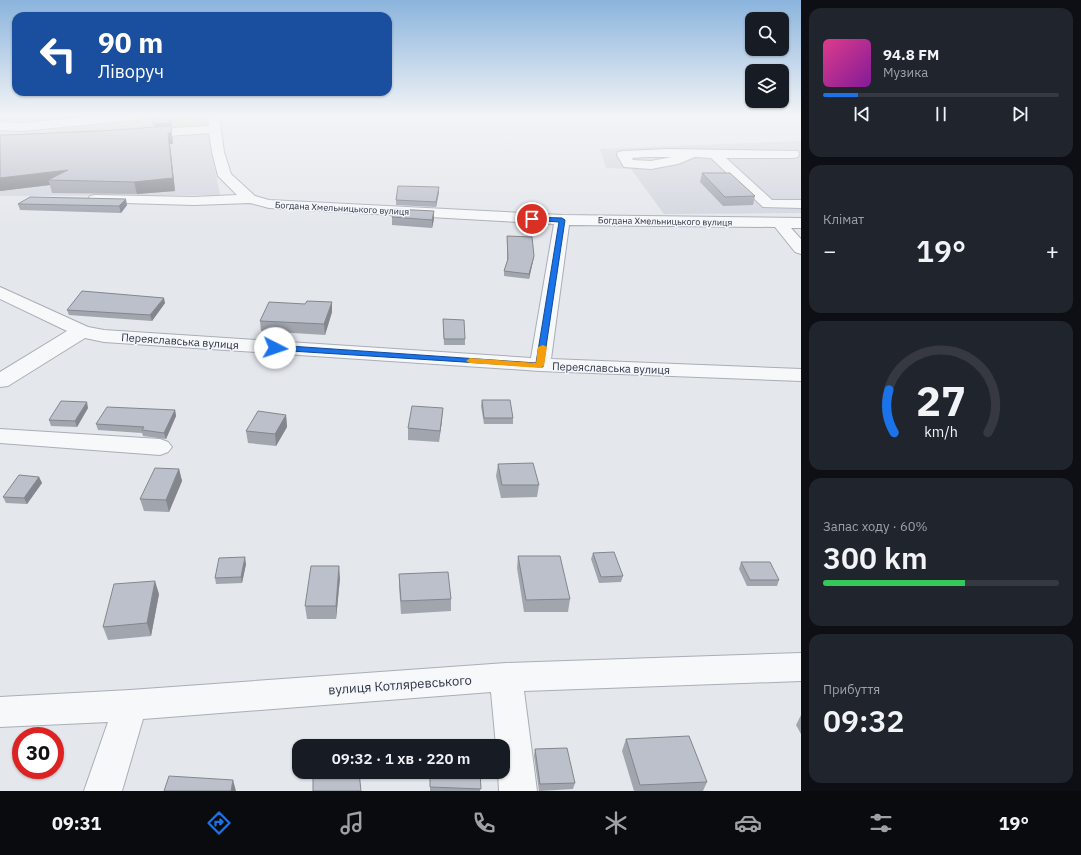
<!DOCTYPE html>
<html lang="uk">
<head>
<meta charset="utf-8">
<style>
	body { margin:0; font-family:"IBM Plex Sans",sans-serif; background:#20242c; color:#f1f3f6; height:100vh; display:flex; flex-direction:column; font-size:15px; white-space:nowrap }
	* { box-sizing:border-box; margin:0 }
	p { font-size:13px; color:#9ea1a6 }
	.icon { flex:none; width:22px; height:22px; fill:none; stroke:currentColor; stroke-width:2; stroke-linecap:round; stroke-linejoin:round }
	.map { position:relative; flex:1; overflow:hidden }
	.details { display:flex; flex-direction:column; gap:8px; padding:8px; background:#0d0f14; width:280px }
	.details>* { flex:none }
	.top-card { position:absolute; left:12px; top:12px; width:380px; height:84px; border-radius:12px; box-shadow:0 1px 3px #0004; background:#1a4fa0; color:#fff; overflow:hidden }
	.controls { position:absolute; left:745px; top:12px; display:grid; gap:8px }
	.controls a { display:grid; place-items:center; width:44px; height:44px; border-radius:8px; background:#171b24; box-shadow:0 1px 3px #0004; font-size:20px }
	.speed { position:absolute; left:12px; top:727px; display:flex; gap:8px; font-size:20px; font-weight:700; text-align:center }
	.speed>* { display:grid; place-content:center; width:52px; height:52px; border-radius:50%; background:#171b24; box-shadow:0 1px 3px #0004; line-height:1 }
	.speed .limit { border:6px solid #d22; background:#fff; color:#111 }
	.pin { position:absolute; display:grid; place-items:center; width:34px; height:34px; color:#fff; margin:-17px; border:2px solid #fff; border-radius:50%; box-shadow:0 1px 4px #0007 }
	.me { position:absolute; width:44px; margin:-22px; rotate:94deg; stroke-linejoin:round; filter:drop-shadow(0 0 3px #0008) }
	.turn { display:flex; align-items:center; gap:14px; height:84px; padding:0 20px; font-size:18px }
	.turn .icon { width:52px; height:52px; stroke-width:2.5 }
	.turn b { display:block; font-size:28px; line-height:34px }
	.big { font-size:30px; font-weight:600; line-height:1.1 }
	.details .card { flex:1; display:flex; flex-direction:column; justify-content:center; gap:6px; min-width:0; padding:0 14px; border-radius:12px; background:#20242c }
	.details .dial { align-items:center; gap:0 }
	.dial svg { height:104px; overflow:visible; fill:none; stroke:#363941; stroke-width:7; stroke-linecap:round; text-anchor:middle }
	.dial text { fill:#f1f3f6; stroke:none }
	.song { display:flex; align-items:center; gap:12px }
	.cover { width:48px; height:48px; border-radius:6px; background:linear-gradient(135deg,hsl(330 70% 55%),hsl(290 70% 35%)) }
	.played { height:4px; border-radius:2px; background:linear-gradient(90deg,#1a73e8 15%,#363941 15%) }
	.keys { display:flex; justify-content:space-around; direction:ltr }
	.heat { display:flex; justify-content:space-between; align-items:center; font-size:22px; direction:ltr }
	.charge { height:6px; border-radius:3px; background:linear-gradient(90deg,#34c759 60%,#363941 0) }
	.trip { position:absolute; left:292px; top:739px; width:218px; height:40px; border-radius:12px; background:#171b24; box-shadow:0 1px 3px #0004; font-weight:600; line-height:40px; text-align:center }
	.menu { display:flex; height:64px; justify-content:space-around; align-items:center; background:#090b0e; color:#9ea1a6 }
	.menu .icon { width:28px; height:28px }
	.menu .current { color:#1a73e8 }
	.menu b { font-size:18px; color:#f1f3f6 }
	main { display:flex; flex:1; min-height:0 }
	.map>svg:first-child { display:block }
	.built { fill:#d2d6de }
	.green { fill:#c9d6c5 }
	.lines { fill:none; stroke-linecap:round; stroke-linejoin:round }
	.minor-casing { stroke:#a9aeb7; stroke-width:2 }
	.minor { fill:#f7f8fa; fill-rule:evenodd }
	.wall { fill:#a1a5ae }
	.shaded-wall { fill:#83868d }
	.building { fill:#bbc0ca; stroke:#83868d }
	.route { fill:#1a73e8; stroke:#114b97 }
	.slow { fill:#f59e0b }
	.labels { text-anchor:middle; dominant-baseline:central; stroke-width:3; stroke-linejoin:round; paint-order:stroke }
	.far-street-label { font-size:9px; fill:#2b3445; stroke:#f4f6f9 }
	.street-label { font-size:11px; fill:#2b3445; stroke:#f4f6f9 }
	.near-street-label { font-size:13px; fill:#2b3445; stroke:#f4f6f9 }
</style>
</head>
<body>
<main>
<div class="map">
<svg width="801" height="791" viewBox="0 0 801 791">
	<rect width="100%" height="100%" fill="#e4e7ec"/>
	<path class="built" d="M0 115H3L8 126 101 138 208 133 220 195 0 196Z
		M801 141V213L664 214 631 169 606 168 600 149Z"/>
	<path class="green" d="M3 115H212L215 129 102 137 8 126Z"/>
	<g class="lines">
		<defs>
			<path id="minor" d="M110 115H158L153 118 23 131 0 130V122L23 123Z
				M207 115H219L224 152 231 174 255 196 269 200 562 215 801 218V228H791L801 239V254L795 252 775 227 569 225 551 359 801 369V381L540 371 104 342 85 338 8 386 0 387V372L67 331 0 299V287L88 327 104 330 531 358 554 224 269 208 250 203 194 205 90 202 88 199 90 196 95 195 194 197 237 195 218 176 212 152 209 133 142 138 138 137 136 134 138 131 142 130 209 126Z
				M669 149 798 151 799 154 798 157 793 158H726L772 200H801V208L763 207 711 158 695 157 678 164 651 169 624 167 617 155 618 152 623 151ZM646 157H672L651 161 633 160 632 158Z
				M0 429 160 439 168 442 172 447 168 452 160 455 0 443Z
				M801 653V681L524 691 537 791H499L498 772H503V746H496L491 692 143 719 122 791H84L108 722 0 727V697L130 690 506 663Z"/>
		</defs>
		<use href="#minor" class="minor-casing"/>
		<use href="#minor" class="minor"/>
	</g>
	<path class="wall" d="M171 127 173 144H170L175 191 137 194 52 193 50 185 0 191V135H6L172 127Z
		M702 173 755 196 753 205 723 206 700 182Z
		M439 187V192L436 207 396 205V200Z
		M18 204 127 205 121 213 20 210Z
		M392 217 434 219 432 228 392 225Z
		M507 236 534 256 533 261 529 279 504 276V271L507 261Z
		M165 303 152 321 69 315 67 310Z
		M332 312 325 335 261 331 260 321Z
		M443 319 465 339V345H444Z
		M482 400 513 418V424H484L481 406Z
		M88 408 77 427 51 426 49 420Z
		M175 410 176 416 166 439 143 436 142 433 98 430 96 424Z
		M286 415 287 427 276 446 248 443 246 431Z
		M442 420 439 442 408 440V428Z
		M498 464 539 485 537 497 501 498 496 476Z
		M179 469 182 481 169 512 144 511 140 499Z
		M39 477 42 483 27 504 6 503 3 497Z
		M593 553 623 576 621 582 599 583 591 559Z
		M518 556 570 599 568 612H524L517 568Z
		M741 562 779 580 777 586H747L739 569Z
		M246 564 242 583 216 584 215 578Z
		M399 574 451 599V611L401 614 399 586Z
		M340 578 336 619H307L305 606Z
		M159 594 151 636 108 640 103 627Z
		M801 715V734L796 725Z
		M626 739 707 782 703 791H634L622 751Z
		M535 749 575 783 573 789 539 791 534 756Z
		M430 772H480V791H430Z"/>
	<path class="shaded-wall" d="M171 115 172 127H171L173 144H170L175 191 137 194 134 182 168 133 154 128 153 124Z
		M68 170 48 180 50 185 0 191V178Z
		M439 187V192L436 207V202Z
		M126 199 127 205 121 213 119 206Z
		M434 211V219L432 228V220Z
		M534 256 533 261 529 279V274Z
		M164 298 165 303 152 321 150 315Z
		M332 302V312L325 335 324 324Z
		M87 402 88 408 77 427 75 421Z
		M443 408 442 420 439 442 440 431Z
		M175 410 176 416 166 439 164 433Z
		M286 415 287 427 276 446 275 434Z
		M179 469 182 481 169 512 166 500Z
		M39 477 42 483 27 504 24 498Z
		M245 557 246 564 242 583 241 577Z
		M339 566 340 578 336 619V606Z
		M155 581 159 594 151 636 147 623Z
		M233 780 236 791H231Z"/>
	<path class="building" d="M170 115 171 123 153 124V115Z
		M171 126 172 132 168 133 173 178 134 182 48 180 68 170 0 178V135H6L100 131Z
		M702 173H730L755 196 725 197Z
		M398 186 439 187 436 202 396 200Z
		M30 197 126 199 119 206 18 204Z
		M394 209 434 211 432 220 392 217Z
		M507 236 532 237 534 256 529 274 504 271 508 259Z
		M82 291 164 298 150 315 67 310Z
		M307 301 332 302 324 324 260 321 269 302 305 304Z
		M443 319 464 320 465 339H444Z
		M482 400H510L513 418H484Z
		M61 401 87 402 75 421 49 420Z
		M412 406 443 408 440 431 408 428Z
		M107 407 175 410 164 433 142 430 144 427 96 424Z
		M258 411 286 415 275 434 246 431Z
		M533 463 539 485H502L498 464Z
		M155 468 179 469 166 500 140 499Z
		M19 475 39 477 24 498 3 497Z
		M614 552 623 576 601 577 593 553Z
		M518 556H560L570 599 526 600Z
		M245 557 241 577 215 578 219 558Z
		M741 562H770L779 580H750Z
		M311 566H339L336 606H305Z
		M448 572 451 599 401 601 399 574Z
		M155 581 147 623 103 627 114 584Z
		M689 736 707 782 640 785 626 739Z
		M430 744 477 746H430Z
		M567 748 575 783 540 784 535 749Z
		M313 772H359L361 791H313Z
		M430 772H480L481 789 430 787Z
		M169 776 233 780 231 791H164Z"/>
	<linearGradient id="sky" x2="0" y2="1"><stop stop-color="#8bb4dd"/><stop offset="0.51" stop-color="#f3f4f6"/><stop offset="1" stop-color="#f3f4f6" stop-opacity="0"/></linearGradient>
	<rect width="801" height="226" fill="url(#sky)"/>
	<path class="route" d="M530 217 562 218 565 220 543 367 275 350 271 348 275 345 536 363 559 222 532 220 529 219Z"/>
	<path class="slow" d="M543 345 547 347 544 366 540 368 470 363 466 361 470 358 536 363 538 347Z"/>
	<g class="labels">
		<g class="far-street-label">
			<text transform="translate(342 208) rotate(3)">Богдана Хмельницького вулиця</text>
			<text transform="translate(665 221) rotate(1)">Богдана Хмельницького вулиця</text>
		</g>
		<g class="street-label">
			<text transform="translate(180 341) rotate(4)">Переяславська вулиця</text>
			<text transform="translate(611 368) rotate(2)">Переяславська вулиця</text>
		</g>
		<g class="near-street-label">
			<text transform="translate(400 685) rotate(-4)">вулиця Котляревського</text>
		</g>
	</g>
</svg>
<div class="controls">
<a><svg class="icon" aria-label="search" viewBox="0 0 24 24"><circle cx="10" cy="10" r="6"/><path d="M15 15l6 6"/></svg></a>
<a><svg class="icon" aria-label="layers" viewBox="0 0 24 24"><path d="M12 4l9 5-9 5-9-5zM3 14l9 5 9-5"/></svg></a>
</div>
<div class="speed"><div class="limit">30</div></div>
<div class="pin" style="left:532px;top:219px;background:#d93025"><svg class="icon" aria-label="arrive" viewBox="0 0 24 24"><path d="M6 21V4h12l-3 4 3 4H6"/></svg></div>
<svg class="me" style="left:275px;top:348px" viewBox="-20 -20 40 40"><circle r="19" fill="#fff"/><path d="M0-13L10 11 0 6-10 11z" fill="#1a73e8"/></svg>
<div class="trip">09:32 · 1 хв · 220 m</div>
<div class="top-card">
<div class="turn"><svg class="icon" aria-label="left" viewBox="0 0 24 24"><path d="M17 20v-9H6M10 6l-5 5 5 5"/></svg><div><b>90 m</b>Ліворуч</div></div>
</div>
</div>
<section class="details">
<div class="card">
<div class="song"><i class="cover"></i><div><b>94.8 FM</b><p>Музика</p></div></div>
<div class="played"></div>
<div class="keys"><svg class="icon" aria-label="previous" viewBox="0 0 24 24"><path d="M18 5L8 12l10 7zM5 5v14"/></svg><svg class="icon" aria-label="pause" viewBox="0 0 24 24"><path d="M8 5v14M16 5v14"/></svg><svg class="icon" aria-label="next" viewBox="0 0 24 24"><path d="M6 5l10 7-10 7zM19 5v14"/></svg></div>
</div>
<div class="card"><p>Клімат</p>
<div class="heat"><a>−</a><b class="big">19°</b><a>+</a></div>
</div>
<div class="card dial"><svg viewBox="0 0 100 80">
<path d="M14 69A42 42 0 1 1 86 69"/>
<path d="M14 69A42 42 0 0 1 10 36" stroke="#1a73e8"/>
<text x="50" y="56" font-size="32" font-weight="700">27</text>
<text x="50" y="72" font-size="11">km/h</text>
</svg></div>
<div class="card"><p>Запас ходу · 60%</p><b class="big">300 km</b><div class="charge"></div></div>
<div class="card"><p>Прибуття</p><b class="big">09:32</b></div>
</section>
</main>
<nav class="menu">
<b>09:31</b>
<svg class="icon current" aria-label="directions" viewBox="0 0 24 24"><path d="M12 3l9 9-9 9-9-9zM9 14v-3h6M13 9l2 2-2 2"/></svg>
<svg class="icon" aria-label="music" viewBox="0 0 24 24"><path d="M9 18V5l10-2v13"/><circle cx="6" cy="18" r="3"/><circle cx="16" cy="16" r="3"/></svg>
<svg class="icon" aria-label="phone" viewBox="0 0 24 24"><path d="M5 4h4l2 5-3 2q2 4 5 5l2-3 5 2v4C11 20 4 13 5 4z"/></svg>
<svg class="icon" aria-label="climate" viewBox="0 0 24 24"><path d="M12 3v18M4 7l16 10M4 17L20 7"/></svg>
<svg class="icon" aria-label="car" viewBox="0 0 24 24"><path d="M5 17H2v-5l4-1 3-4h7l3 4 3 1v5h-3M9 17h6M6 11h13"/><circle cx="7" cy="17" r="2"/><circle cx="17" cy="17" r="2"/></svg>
<svg class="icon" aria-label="filters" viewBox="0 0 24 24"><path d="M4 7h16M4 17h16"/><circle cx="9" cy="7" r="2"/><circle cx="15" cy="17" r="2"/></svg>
<b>19°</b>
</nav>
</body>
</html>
